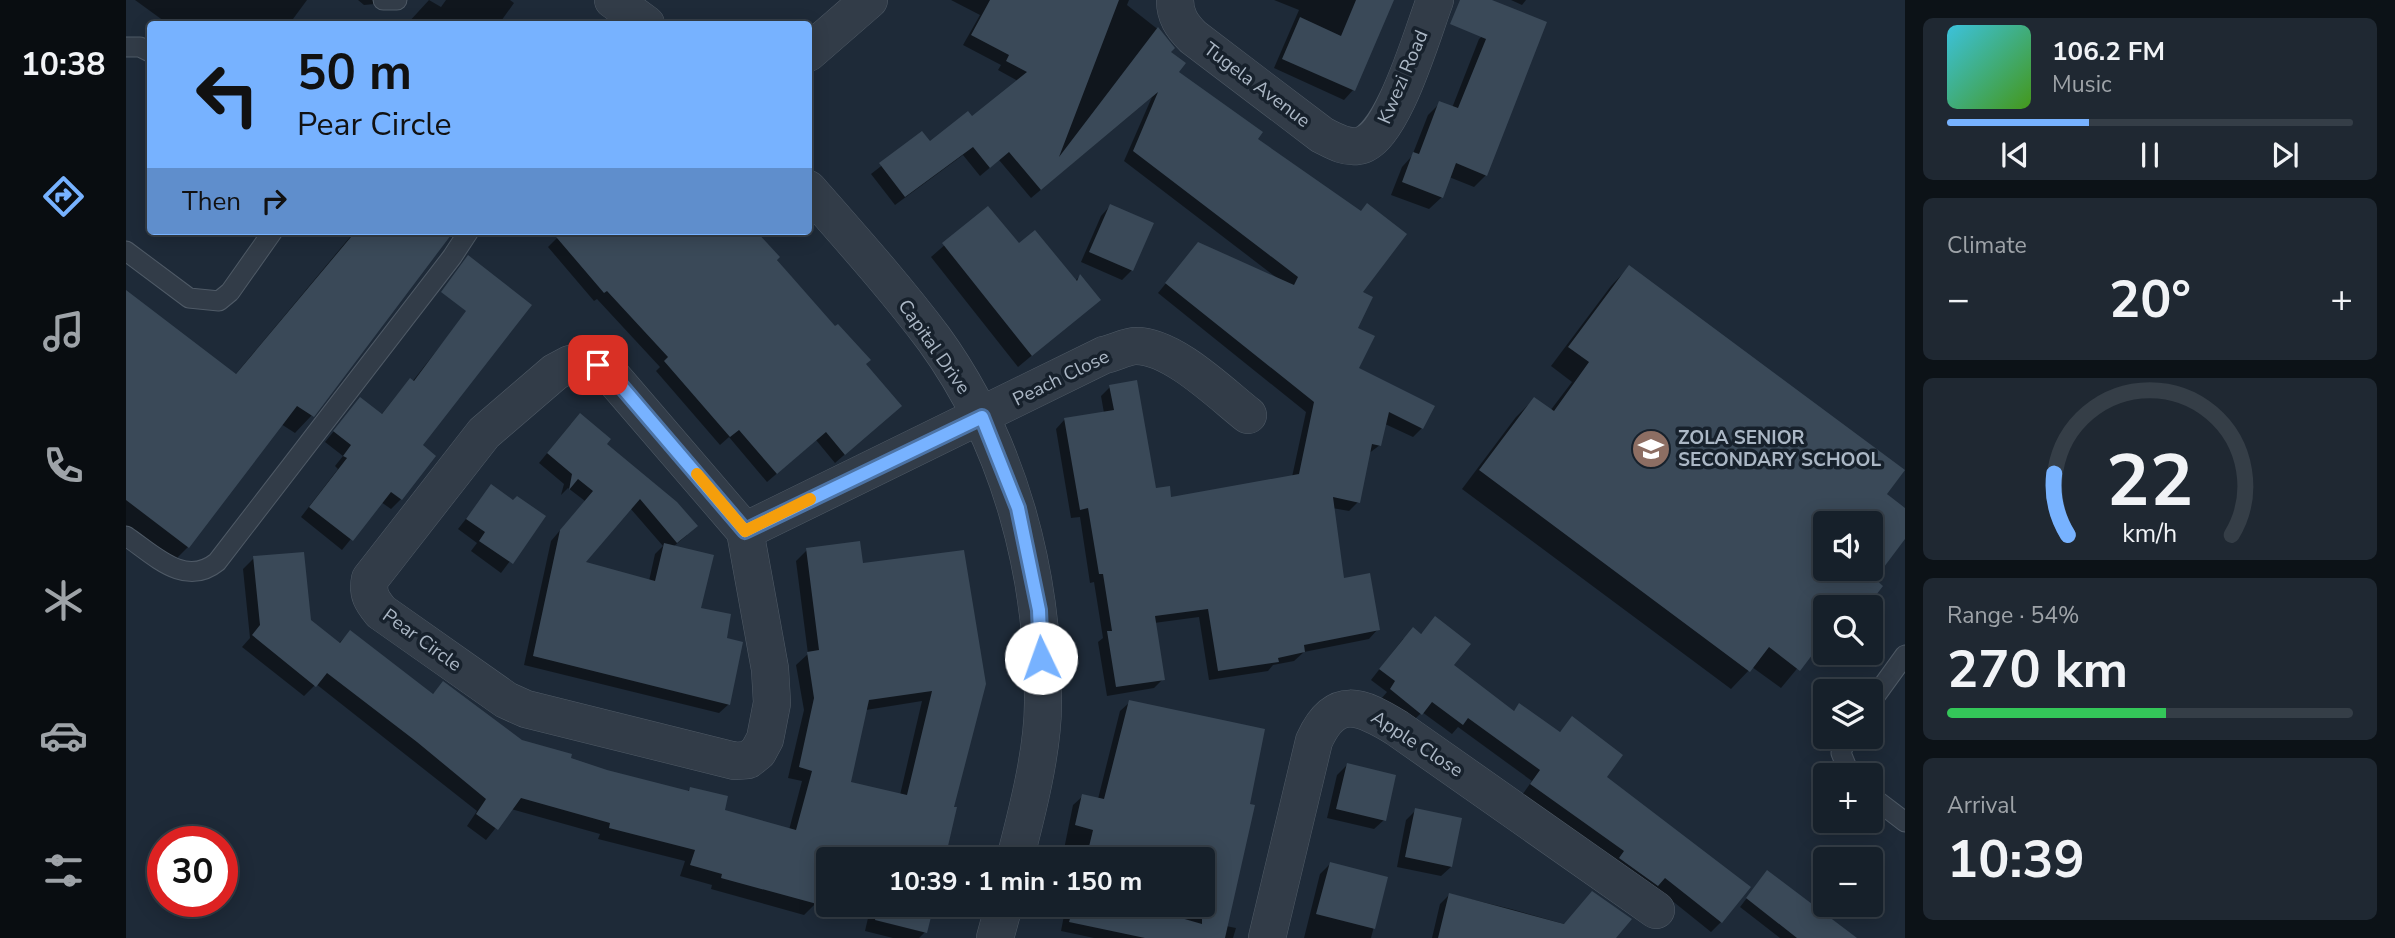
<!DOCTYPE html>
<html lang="en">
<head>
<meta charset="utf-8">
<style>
	body { margin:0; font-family:"Nunito Sans",sans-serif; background:#1f2832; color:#f1f3f6; height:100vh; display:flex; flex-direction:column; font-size:26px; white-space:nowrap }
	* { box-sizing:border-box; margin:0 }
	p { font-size:23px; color:#9ea3a8 }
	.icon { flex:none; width:38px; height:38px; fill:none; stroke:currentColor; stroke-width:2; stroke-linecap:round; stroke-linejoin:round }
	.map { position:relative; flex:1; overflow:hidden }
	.details { display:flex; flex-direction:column; gap:18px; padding:18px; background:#0c1217; width:490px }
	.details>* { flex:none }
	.hud { position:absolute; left:21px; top:21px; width:665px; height:214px; border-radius:7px; box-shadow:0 4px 18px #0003,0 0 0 2px #353e47; background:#77b2ff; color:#111; overflow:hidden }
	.fabs { position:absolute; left:1687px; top:511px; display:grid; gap:14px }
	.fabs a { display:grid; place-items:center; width:70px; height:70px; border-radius:7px; background:#16202a; box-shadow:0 4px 18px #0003,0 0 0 2px #353e47; font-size:35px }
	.speed { position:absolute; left:21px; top:826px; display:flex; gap:14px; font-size:35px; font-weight:700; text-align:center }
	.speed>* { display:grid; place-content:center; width:91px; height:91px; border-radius:50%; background:#16202a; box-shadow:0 4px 18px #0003,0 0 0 2px #353e47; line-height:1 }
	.speed .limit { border:10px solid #d22; background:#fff; color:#111 }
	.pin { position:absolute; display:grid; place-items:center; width:60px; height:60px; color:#fff; margin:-30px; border-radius:14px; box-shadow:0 4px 10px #0006 }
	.me { position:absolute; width:77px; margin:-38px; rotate:357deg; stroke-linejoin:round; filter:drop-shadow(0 0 5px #0008) }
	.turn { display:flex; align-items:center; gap:24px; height:147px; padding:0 35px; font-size:32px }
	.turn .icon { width:91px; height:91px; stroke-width:2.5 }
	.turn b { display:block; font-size:49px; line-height:60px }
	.then { display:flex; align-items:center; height:66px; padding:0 35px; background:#0003; gap:14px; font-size:26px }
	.big { font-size:52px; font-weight:700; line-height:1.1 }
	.details .tile { flex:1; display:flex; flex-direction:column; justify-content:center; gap:10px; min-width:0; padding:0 24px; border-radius:10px; background:#1f2832 }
	.details .dial { align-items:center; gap:0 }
	.dial svg { height:182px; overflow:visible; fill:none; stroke:#353e47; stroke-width:7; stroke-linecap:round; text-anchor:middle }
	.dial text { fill:#f1f3f6; stroke:none }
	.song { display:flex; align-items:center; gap:21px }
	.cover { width:84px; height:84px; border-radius:10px; background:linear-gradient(135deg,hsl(190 70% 55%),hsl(100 70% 35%)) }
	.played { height:7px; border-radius:4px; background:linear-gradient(90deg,#77b2ff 35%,#353e47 35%) }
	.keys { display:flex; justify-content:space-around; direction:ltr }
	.heat { display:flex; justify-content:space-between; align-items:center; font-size:38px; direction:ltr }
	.charge { height:10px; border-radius:5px; background:linear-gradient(90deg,#34c759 54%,#353e47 0) }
	.trip { position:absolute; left:690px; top:847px; width:399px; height:70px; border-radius:7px; background:#16202a; box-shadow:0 4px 18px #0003,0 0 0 2px #353e47; font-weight:700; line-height:70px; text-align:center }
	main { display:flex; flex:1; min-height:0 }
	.tabs { display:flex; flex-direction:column; width:126px; justify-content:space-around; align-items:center; background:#090d11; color:#9ea3a8 }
	.tabs .icon { width:49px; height:49px }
	.tabs .active { color:#77b2ff }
	.tabs b { font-size:32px; color:#f1f3f6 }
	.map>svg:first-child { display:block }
	.shadow { fill:#0007; fill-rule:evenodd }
	.building { fill:#3a4958; fill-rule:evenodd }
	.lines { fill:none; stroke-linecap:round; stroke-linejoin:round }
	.lane-casing { stroke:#4f5a66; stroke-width:21 }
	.street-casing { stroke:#4f5a66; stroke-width:38 }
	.lane { stroke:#323c48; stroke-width:19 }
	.street { stroke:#323c48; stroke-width:37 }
	.route-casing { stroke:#4d74a6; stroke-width:18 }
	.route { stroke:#77b2ff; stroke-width:12 }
	.slow { stroke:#f59e0b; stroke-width:12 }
	.labels { text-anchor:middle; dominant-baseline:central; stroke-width:7; stroke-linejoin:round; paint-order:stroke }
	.street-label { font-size:19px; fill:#abb7c5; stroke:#17212c }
	.poi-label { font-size:19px; font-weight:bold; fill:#abb7c5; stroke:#17212c; text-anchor:start }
</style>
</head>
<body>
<main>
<nav class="tabs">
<b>10:38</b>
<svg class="icon active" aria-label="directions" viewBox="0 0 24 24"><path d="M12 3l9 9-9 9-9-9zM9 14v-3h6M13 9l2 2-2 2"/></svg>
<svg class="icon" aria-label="music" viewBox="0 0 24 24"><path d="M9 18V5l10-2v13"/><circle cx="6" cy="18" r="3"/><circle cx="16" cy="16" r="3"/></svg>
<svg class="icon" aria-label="phone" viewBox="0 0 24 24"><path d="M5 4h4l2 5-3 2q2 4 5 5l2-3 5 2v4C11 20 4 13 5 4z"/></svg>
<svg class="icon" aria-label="climate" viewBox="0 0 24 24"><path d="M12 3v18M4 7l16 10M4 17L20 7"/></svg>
<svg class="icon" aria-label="car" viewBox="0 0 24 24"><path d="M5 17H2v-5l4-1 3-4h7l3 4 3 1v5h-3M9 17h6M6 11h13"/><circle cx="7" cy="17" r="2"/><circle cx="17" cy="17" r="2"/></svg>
<svg class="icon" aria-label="filters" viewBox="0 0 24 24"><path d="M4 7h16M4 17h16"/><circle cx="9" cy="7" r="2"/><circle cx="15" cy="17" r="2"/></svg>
</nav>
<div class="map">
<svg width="1779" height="938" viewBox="0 0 1779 938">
	<rect width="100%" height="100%" fill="#1e2a38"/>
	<path class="shadow" d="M9 0H181L167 19 175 24H42Z
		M232 0H253L249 4 238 5Z
		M303 0 315 7 320 0H384L388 3 373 24H281Z
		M825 0H1003L1001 5 1034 31 1051 72 1129 139 1234 293 1229 329 1231 369 1296 428 1287 437 1259 424 1254 445 1242 454 1232 502 1223 511 1206 508 1217 580 1252 629 1243 639 1178 652 1168 661 1147 665 1142 671 1083 680 1073 617 1028 623 1037 679 1028 688 981 696 972 642 977 638 968 582 964 583 954 517 945 518 930 429 939 419 978 413 975 396 984 387 1028 490 1044 499 1166 477 1180 412 1032 293 1072 244 1151 278 998 161 1026 97 905 198 873 160 854 176 837 155 769 205 745 174 796 134 803 144 845 118 892 81 872 70 875 65 837 45 854 15Z
		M1148 0H1266L1227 90 1218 100 1148 68 1173 10Z
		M1385 0H1400L1396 5Z
		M1366 27 1360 175 1348 187 1323 177 1316 197 1303 209 1265 195 1276 167 1286 156 1302 115 1314 103 1326 108 1353 39Z
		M984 206 1006 270 996 280 955 262 975 216Z
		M861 208 893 245 949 281 954 276 973 300 892 367 805 257Z
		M229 231H326L186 415 169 433 155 424 62 547 45 564 0 530V293L109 375Z
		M438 231H627L738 365 764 415 709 463 690 440 641 482 603 437 594 445 530 371 534 367 471 299 468 301 422 247Z
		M1503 267 1779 510V536L1746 579 1755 586 1739 607H1699V635L1655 688 1626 667 1605 689 1336 489 1390 417 1408 399 1424 411 1446 382 1425 366 1485 286ZM1699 523H1745V569H1699Z
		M348 303 295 446 308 456 275 499 265 509 255 502 216 550 175 517 212 469 209 466 217 456 199 442 234 399 255 415 275 390 286 382Z
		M445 424 479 444 561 535 547 547 573 610 599 640 603 704 593 713 398 665 425 541 459 501 442 488 435 495 438 484 413 463ZM504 508 537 546 529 554 523 581 457 563Z
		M365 487 387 502 417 517 375 573 345 551 351 543 332 529Z
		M681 550 735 565 836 552 826 808 829 809 818 859H702L690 903 678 915 585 889 586 885 554 876 559 861 472 839 474 834 385 809 360 840 341 826 351 811 190 684 178 696 116 647 124 638 117 569 128 558 184 621 212 644 224 632 306 695 317 683 396 742 443 760 560 793 564 789 596 811 663 830 676 781 662 778 678 710 670 665 682 654 670 561ZM796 701 774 795 723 783 740 710Z
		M1309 618 1325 666 1387 712 1393 705 1432 734 1446 719 1479 777 1595 922 1585 932 1529 887 1521 895 1396 795 1406 781 1332 727 1326 734 1296 712 1285 723 1255 699 1261 692 1245 680 1277 639 1294 635Z
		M1004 702 1122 805 1100 926 1110 928 1107 938H968L935 931 940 905H1076V859H936L947 805 957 796 972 799 994 711Z
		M1221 765 1258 820 1248 829 1201 818 1211 775Z
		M1290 810 1325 867 1315 876 1271 867 1280 820Z
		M1204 864 1260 879 1245 938H1178L1194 874Z
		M1634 881 1726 938H1654L1614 907Z
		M1324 894 1385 909 1488 938H1306L1314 904Z
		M745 905H806L799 932 793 938H767L739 931Z"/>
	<path class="building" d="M864 0H993L933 157 1032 27 1049 48 1045 52 1060 63 1053 72 1137 132 1132 139 1235 211 1241 203 1281 234 1237 292 1247 297 1232 328 1249 336 1233 368 1309 406 1297 429 1263 412 1255 446 1246 444 1234 503 1207 497 1218 578 1244 573 1254 630 1178 645 1179 652 1152 658 1153 662 1092 671 1082 609 1029 616 1039 680 990 687 981 631H986L977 574H973L962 508 954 510 938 418 988 410 983 385 1011 380 1030 488 1044 486 1045 497 1173 474 1188 402 1039 283 1072 242 1168 285 1172 277 1007 151 1032 92 915 190 883 152 864 168 847 147 779 197 753 163 796 131 804 141 842 111 846 116 901 72 880 61 883 55 845 35Z
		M1230 0H1268L1229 91 1156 59 1174 17 1215 36Z
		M1334 0H1366L1421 22 1361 176 1330 163 1317 198 1276 182 1287 152 1293 154 1313 101 1332 108 1360 39 1324 24Z
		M984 204 1028 223 1007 271 963 252Z
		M862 206 893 243 909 230 951 281 954 274 975 300 906 356 816 243Z
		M230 231H328L188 417 171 406 63 548 0 500V290L110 374Z
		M425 231H630L654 257 651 260 709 326 712 324 745 360 740 364 776 406 719 455 700 432 651 474 613 430 604 437 538 361 542 357 481 291 478 293Z
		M342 255 406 305 297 445 310 456 276 500 265 492 227 541 183 507 221 458 217 456 225 445 207 431 234 397 256 414 284 378 288 381 340 311 315 292Z
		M1503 265 1779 470 1761 494 1779 508V539L1749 579 1757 586 1741 607H1699V638L1674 671 1643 647 1624 672 1353 470 1408 397 1428 411 1463 362 1442 347ZM1699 523H1745V569H1699Z
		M454 413 485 439 481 444 551 502 572 526 551 543 514 499 460 562 529 581 538 543 588 555 575 608 605 614 601 638 617 642 604 705 407 656 434 530 467 491 452 479 443 490 446 474 421 453Z
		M365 484 387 500 391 496 420 516 387 564 353 541 359 532 340 519Z
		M734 541 737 563 838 550 860 684 828 807H831L819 859H744L706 850 691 904 595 878 596 874 564 865 569 850 483 828 484 823 395 798 372 830 350 814 360 799 291 742 201 673 190 687 126 635 134 625 127 556 178 552 185 620 214 643 224 630 307 694 317 681 396 740 446 754 445 758 481 770 563 791 564 787 602 796 599 810 670 830 686 771 673 767 688 698 681 652 693 650 680 548ZM806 691 781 795 725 782 743 700Z
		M1309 616 1345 644 1328 665 1388 711 1393 703 1434 732 1446 716 1497 755 1481 777 1625 887 1596 923 1539 878 1532 886 1493 858 1498 851 1404 784 1414 770 1342 718 1337 725 1306 702 1296 715 1264 689 1269 681 1253 669 1287 627 1295 634Z
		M1003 700 1139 729 1124 804 1129 805 1099 938H1019L943 922 948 905H1010L1076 924V859H960L967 830 949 825 956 794 978 799Z
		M1221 763 1270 775 1260 821 1210 809Z
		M1289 808 1336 818 1326 867 1279 857Z
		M1204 862 1262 877 1249 929 1190 914Z
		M1641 870 1731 938H1671L1620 898Z
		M1466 891 1506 919 1490 938H1312L1323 893 1438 924Z
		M752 905H808L801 933 749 920Z"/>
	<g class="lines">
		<defs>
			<path id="lane" d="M257 0H271
				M0 47H14L24 52
				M0 251 63 298 93 301 104 292 147 231
				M0 536C28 555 59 588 91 562L326 257 343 231
				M1745 702 1779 655
				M1721 737 1715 753 1724 775
				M1745 796 1779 822"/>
			<path id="street" d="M487 0 520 24
				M1049 0C1049 16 1056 26 1067 37L1196 135C1208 141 1219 148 1232 146 1266 142 1297 31 1309 0
				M682 53 743 0
				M682 189C725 238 769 287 808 339 884 444 918 575 917 703 917 751 901 813 889 859
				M458 361 484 374 619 531 644 669 646 703 639 739 632 752 622 760 609 761 400 709 380 700 255 612C246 601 241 594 244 579L358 433 429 372 444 364Z
				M619 531 978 355C988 353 1001 346 1010 346 1047 346 1094 393 1122 415
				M869 938 878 905
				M1141 938 1188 741C1209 694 1235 706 1271 728L1530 910"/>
		</defs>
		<use href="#lane" class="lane-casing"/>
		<use href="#street" class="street-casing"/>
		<use href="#lane" class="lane"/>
		<use href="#street" class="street"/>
	</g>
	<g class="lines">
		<defs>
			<path id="route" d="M472 365 484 373 619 531 856 417 892 508 913 610 915 658"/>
		</defs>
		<use href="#route" class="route-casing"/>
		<use href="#route" class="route"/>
		<path class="slow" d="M571 474 619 531 684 499"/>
	</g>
	<defs>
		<symbol id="school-disc" viewBox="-11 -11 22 22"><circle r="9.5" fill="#8d6e63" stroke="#17212c"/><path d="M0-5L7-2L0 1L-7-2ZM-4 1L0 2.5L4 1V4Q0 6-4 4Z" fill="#fff"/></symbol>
	</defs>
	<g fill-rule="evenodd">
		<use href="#school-disc" x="1503" y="427" width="44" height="44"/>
	</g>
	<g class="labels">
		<g class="street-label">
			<text transform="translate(1277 77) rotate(-67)">Kwezi Road</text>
			<text transform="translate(1131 85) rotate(37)">Tugela Avenue</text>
			<text transform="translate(808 347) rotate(55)">Capital Drive</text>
			<text transform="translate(935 378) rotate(-26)">Peach Close</text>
			<text transform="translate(296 640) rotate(36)">Pear Circle</text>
			<text transform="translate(1291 744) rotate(33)">Apple Close</text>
		</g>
		<g class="poi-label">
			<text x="1552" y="438">ZOLA SENIOR<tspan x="1552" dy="22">SECONDARY SCHOOL</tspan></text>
		</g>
	</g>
</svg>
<div class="fabs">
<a><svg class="icon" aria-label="sound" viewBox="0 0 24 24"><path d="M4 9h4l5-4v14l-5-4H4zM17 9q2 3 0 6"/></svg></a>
<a><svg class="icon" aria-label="search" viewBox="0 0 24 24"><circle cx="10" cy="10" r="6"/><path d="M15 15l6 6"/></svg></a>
<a><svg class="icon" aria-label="layers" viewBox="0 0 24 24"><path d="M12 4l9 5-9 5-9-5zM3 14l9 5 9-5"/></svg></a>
<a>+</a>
<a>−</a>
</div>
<div class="speed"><div class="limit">30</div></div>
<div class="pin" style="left:472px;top:365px;background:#d93025"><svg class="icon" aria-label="arrive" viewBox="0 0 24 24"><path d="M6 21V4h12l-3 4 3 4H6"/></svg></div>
<svg class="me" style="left:915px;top:658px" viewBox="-20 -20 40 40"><circle r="19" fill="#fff"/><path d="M0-13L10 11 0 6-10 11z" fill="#77b2ff"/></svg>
<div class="trip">10:39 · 1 min · 150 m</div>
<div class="hud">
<div class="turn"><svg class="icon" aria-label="left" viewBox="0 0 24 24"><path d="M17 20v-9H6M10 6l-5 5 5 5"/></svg><div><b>50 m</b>Pear Circle</div></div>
<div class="then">Then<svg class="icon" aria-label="right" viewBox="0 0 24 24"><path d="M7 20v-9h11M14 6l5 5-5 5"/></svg></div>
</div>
</div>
<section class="details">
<div class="tile">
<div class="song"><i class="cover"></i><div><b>106.2 FM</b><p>Music</p></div></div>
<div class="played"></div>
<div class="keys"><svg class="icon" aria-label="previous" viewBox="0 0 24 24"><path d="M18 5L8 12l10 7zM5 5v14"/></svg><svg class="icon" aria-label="pause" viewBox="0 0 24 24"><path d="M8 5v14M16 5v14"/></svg><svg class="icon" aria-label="next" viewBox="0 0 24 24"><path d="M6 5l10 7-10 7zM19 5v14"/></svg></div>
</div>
<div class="tile"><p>Climate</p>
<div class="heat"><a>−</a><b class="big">20°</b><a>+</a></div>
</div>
<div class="tile dial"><svg viewBox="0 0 100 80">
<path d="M14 69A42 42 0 1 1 86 69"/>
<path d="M14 69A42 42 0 0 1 8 42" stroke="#77b2ff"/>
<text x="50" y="56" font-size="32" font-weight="700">22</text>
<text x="50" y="72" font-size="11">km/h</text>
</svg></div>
<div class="tile"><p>Range · 54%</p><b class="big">270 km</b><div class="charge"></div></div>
<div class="tile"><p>Arrival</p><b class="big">10:39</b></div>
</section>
</main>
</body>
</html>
